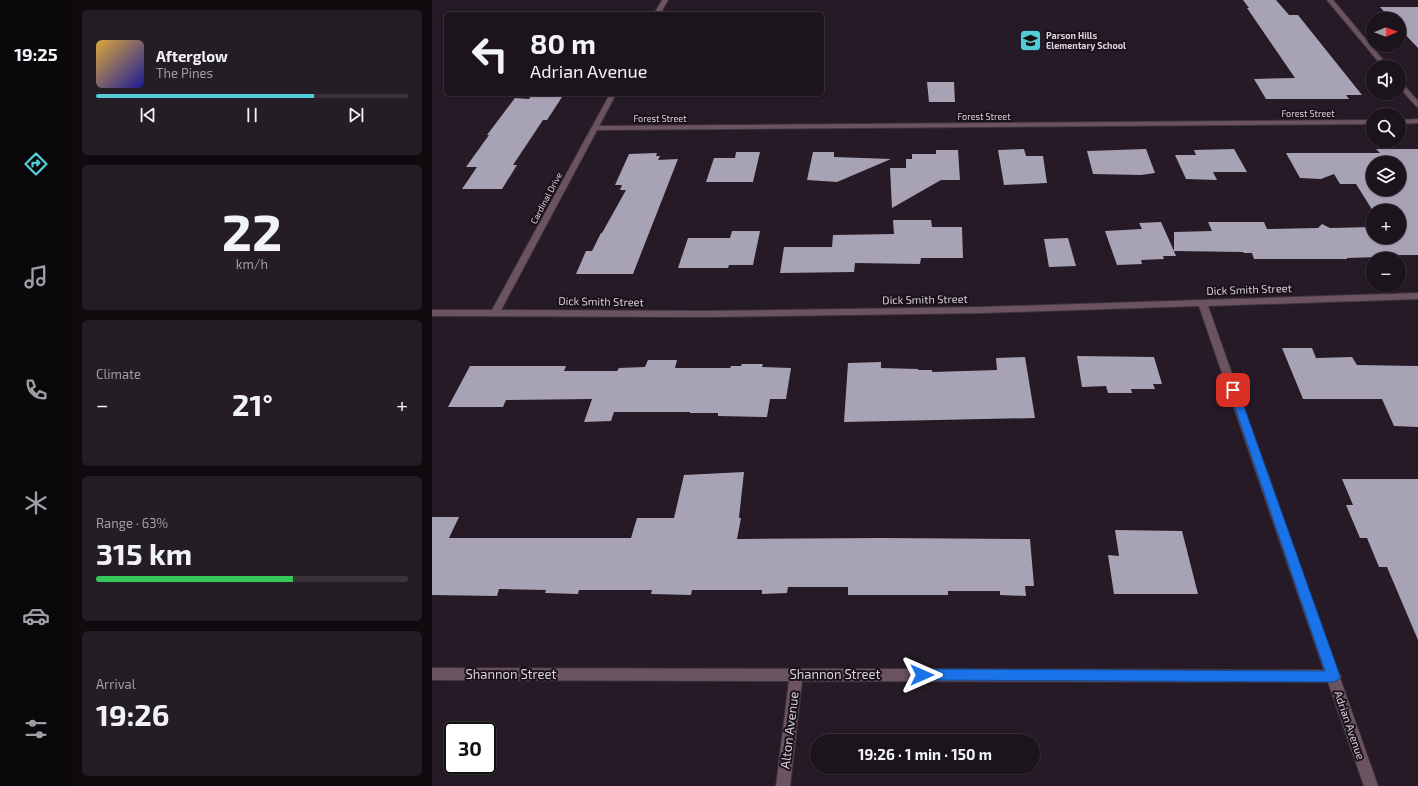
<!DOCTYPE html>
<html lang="en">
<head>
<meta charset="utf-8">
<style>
	body { margin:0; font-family:"Exo 2",sans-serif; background:#251d25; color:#f1f3f6; height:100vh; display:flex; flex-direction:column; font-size:15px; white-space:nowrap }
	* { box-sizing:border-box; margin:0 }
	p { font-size:13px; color:#a09ea3 }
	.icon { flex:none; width:22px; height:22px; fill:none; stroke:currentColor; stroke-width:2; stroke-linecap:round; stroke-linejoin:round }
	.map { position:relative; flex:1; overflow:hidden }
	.panel { display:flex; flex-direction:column; gap:10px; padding:10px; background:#0f0b0f; width:360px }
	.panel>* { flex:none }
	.top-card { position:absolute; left:12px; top:12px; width:380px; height:84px; border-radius:6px; box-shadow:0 1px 3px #0004,0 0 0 1px #3a333b; background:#1c141c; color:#f1f3f6; overflow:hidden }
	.needle { width:26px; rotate:89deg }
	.fabs { position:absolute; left:934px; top:12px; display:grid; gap:8px }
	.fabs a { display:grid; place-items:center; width:40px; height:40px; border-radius:50%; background:#1c141c; box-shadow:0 1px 3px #0004,0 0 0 1px #3a333b; font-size:20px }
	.speed { position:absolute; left:12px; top:722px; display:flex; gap:8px; font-size:20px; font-weight:700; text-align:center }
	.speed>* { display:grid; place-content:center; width:52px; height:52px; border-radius:50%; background:#1c141c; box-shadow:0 1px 3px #0004,0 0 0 1px #3a333b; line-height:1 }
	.speed .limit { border:2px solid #111; border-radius:6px; background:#fff; color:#111 }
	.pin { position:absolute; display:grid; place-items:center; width:34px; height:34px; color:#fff; margin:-17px; border-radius:8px; box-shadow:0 2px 6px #0006 }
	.me { position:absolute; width:44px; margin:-22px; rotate:90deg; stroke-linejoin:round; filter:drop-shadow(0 0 3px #0008) }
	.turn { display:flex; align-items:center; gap:14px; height:84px; padding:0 20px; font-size:18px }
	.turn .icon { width:52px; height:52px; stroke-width:2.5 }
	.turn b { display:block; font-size:28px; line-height:34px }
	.big { font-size:30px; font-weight:700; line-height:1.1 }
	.panel .card { flex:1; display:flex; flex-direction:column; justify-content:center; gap:6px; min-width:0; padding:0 14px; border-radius:6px; background:#251d25 }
	.panel .dial { align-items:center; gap:0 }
	.dial b { font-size:52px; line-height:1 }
	.song { display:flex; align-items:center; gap:12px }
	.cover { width:48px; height:48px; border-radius:6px; background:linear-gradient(135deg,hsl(40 70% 55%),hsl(240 70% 35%)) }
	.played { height:4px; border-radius:2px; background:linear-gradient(90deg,#52cbd7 70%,#3a333b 70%) }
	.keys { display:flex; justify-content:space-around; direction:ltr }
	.heat { display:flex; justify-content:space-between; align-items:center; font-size:22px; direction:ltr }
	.charge { height:6px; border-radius:3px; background:linear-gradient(90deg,#34c759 63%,#3a333b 0) }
	.trip { position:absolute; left:378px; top:734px; width:230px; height:40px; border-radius:20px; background:#1c141c; box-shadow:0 1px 3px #0004,0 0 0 1px #3a333b; font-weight:700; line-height:40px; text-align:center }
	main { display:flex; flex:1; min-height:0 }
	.menu { display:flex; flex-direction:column; width:72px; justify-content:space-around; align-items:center; background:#0b080b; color:#a09ea3 }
	.menu .icon { width:28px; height:28px }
	.menu .active { color:#52cbd7 }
	.menu b { font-size:18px; color:#f1f3f6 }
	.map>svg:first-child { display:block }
	.building { fill:#a8a3b4; fill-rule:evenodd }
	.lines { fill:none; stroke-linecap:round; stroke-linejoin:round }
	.minor-casing { stroke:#3e343f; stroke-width:2 }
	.minor { fill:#6b535f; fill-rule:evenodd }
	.route { fill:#1a73e8; stroke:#114b97 }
	.labels { text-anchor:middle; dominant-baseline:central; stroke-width:4; stroke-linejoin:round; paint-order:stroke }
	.far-poi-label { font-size:9px; font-weight:bold; fill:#d8d1d8; stroke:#1b111c; text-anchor:start }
	.far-street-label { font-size:9px; fill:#d8d1d8; stroke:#1b111c }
	.street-label { font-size:11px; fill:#d8d1d8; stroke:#1b111c }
	.near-street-label { font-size:13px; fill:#d8d1d8; stroke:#1b111c }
</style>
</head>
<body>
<main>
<nav class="menu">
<b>19:25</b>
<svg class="icon active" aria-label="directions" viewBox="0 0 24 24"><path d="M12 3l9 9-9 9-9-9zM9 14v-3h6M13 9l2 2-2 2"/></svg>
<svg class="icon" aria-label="music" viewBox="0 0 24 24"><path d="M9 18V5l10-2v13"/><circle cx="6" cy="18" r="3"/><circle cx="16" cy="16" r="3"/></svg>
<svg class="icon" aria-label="phone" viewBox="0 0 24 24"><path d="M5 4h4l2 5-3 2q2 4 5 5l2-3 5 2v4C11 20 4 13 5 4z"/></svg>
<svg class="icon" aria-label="climate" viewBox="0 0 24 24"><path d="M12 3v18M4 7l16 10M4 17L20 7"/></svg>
<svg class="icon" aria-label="car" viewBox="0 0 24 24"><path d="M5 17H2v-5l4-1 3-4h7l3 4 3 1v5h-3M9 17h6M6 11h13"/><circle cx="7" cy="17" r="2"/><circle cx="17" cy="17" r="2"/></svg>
<svg class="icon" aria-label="filters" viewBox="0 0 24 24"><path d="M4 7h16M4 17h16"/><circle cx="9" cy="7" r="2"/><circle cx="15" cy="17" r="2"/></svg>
</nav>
<section class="panel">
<div class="card">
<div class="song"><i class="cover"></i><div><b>Afterglow</b><p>The Pines</p></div></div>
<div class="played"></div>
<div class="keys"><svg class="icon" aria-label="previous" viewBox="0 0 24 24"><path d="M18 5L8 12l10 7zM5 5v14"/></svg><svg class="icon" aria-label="pause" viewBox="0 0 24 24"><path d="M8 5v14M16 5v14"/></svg><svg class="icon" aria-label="next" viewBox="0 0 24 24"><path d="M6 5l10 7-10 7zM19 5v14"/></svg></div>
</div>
<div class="card dial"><b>22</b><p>km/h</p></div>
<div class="card"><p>Climate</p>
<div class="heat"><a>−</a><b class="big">21°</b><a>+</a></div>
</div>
<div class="card"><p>Range · 63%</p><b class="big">315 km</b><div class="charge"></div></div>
<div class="card"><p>Arrival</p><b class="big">19:26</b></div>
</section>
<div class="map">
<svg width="986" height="786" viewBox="0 0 986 786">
	<rect width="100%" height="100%" fill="#251a26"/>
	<path class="building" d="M811 0H844L857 15H866L930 95H914L917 99H834L822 79 863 78 815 8H817Z
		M948 7H986V48L967 28V19H959Z
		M495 82H522L523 102H497Z
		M100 94H132L115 120H111L81 165H85L70 189H30L45 167H34L57 135H55L83 98 97 99Z
		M592 149 594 156H611L615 183 572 185 566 150Z
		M714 149 723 173 709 175 661 174 655 151Z
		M802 149 815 172H781L785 180 754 179 743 155H764L762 150Z
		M944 149H986V255H946L947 257 915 258V259H822L820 253H812L811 252 742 251 744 256H731L732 259 709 260 710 264 685 265 673 231 710 229 707 223 729 222 742 251V232L780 231 776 222H832L835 229 886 228 890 224 898 228 941 227V237H967V211H941L924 184H908L902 174 889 179 868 178 854 153H948ZM941 163H967V189H941Z
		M504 150H526L528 180H509L460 208 458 168H474V159H480V154H504Z
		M304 152H328L321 182H274L282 158H303Z
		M381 152H402V157L459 159 405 182 375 180Z
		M225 153 224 156H228L226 160 246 159 201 274H144L154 251H160L169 233H170L194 190H188L190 185H183L197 154Z
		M461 220H499L500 227H530L531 258H489L488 264 423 263 422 272 348 273 352 247H400L401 235 462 234Z
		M300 231H328L321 265H297L296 268H246L256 238H298Z
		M636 238 644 266 617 267 612 239Z
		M850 348H880L884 358 920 357 925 365 986 366V427L962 426 950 399H871Z
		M645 356 722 357 730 384H721L723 389H699L700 393H676L674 386 650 387Z
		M593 357 603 418 412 422 416 363 449 362V368L486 369V370H500V372L565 370 564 358Z
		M216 360H245L243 368H298L299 366H309L310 364H331L330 367 359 368 354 399H338L335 417 286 416V413H258V412H182L179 421 152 422 160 399 74 400 71 407H16L38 366H134L132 371H185L187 368 213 367Z
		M312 472 307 518H309L305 539 451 538 598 539 602 586H593L594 596 568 595V591H516V595H416V587H356L355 593 330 594V590H260L259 595 219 594 220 590H147L146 594 113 593 114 590 67 589 65 596 0 595V517H27L17 538H199L205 518H242L252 475Z
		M910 479H986V640L955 567H947L935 538H928L914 505H921Z
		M683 530 750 531 766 594H682L676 555 687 556Z"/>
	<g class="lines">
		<defs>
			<path id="minor" d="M230 0H236L228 14H222Z
				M895 0H901L957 67H951Z
				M967 81 969 82 986 101V107L984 106 967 87Z
				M178 94H184L167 126 941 120V124L165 130 69 310 273 311 551 307 986 293V299L776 306 905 671 909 676 908 678 946 786H932L896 682 370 681 358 786H344L357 681 0 680V668L892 670 767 306 551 313 273 317 0 316V310H60Z
				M986 119V123L967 124V120Z"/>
		</defs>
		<use href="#minor" class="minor-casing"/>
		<use href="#minor" class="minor"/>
	</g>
	<path class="route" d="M801 387 806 390 908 676 906 680 902 682 490 680 486 679 484 675 486 671 490 669 893 671 797 390Z"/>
	<defs>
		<symbol id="school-square" viewBox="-11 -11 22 22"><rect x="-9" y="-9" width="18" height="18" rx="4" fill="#52cbd7" stroke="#1b111c"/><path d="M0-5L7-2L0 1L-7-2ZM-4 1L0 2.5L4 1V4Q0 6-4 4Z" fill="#111"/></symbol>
	</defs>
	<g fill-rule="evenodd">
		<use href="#school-square" x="586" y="28" width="25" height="25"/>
	</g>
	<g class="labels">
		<g class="far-poi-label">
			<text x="614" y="35">Parson Hills<tspan x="614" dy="10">Elementary School</tspan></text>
		</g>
		<g class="far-street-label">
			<text x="876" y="113">Forest Street</text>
			<text x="552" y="116">Forest Street</text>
			<text x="228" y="118">Forest Street</text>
			<text transform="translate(114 198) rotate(-62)">Cardinal Drive</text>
		</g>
		<g class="street-label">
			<text transform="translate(817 289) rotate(-2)">Dick Smith Street</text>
			<text transform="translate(493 299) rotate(-1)">Dick Smith Street</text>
			<text transform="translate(169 301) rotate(1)">Dick Smith Street</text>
			<text transform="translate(918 725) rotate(71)">Adrian Avenue</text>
		</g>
		<g class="near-street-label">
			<text x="79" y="674">Shannon Street</text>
			<text x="403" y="674">Shannon Street</text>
			<text transform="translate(357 730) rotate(-83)">Alton Avenue</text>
		</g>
	</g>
</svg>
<div class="fabs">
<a><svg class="needle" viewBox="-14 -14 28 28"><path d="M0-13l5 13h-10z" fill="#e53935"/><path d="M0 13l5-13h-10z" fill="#a09ea3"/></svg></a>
<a><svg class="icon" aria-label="sound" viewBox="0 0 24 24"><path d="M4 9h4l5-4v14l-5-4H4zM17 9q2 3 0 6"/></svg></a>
<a><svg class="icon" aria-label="search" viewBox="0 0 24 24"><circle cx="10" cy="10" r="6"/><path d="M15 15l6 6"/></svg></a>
<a><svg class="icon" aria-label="layers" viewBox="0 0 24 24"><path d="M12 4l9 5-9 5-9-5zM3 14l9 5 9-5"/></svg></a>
<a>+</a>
<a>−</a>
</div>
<div class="speed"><div class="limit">30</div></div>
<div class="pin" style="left:801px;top:390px;background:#d93025"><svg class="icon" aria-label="arrive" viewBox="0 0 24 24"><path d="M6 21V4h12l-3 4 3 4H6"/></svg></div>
<svg class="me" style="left:490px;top:675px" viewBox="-20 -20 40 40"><path d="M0-17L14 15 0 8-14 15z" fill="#1a73e8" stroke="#fff" stroke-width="4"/></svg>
<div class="trip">19:26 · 1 min · 150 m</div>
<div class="top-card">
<div class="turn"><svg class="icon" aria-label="left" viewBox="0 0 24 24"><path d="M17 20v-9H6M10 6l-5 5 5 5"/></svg><div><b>80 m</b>Adrian Avenue</div></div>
</div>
</div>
</main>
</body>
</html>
